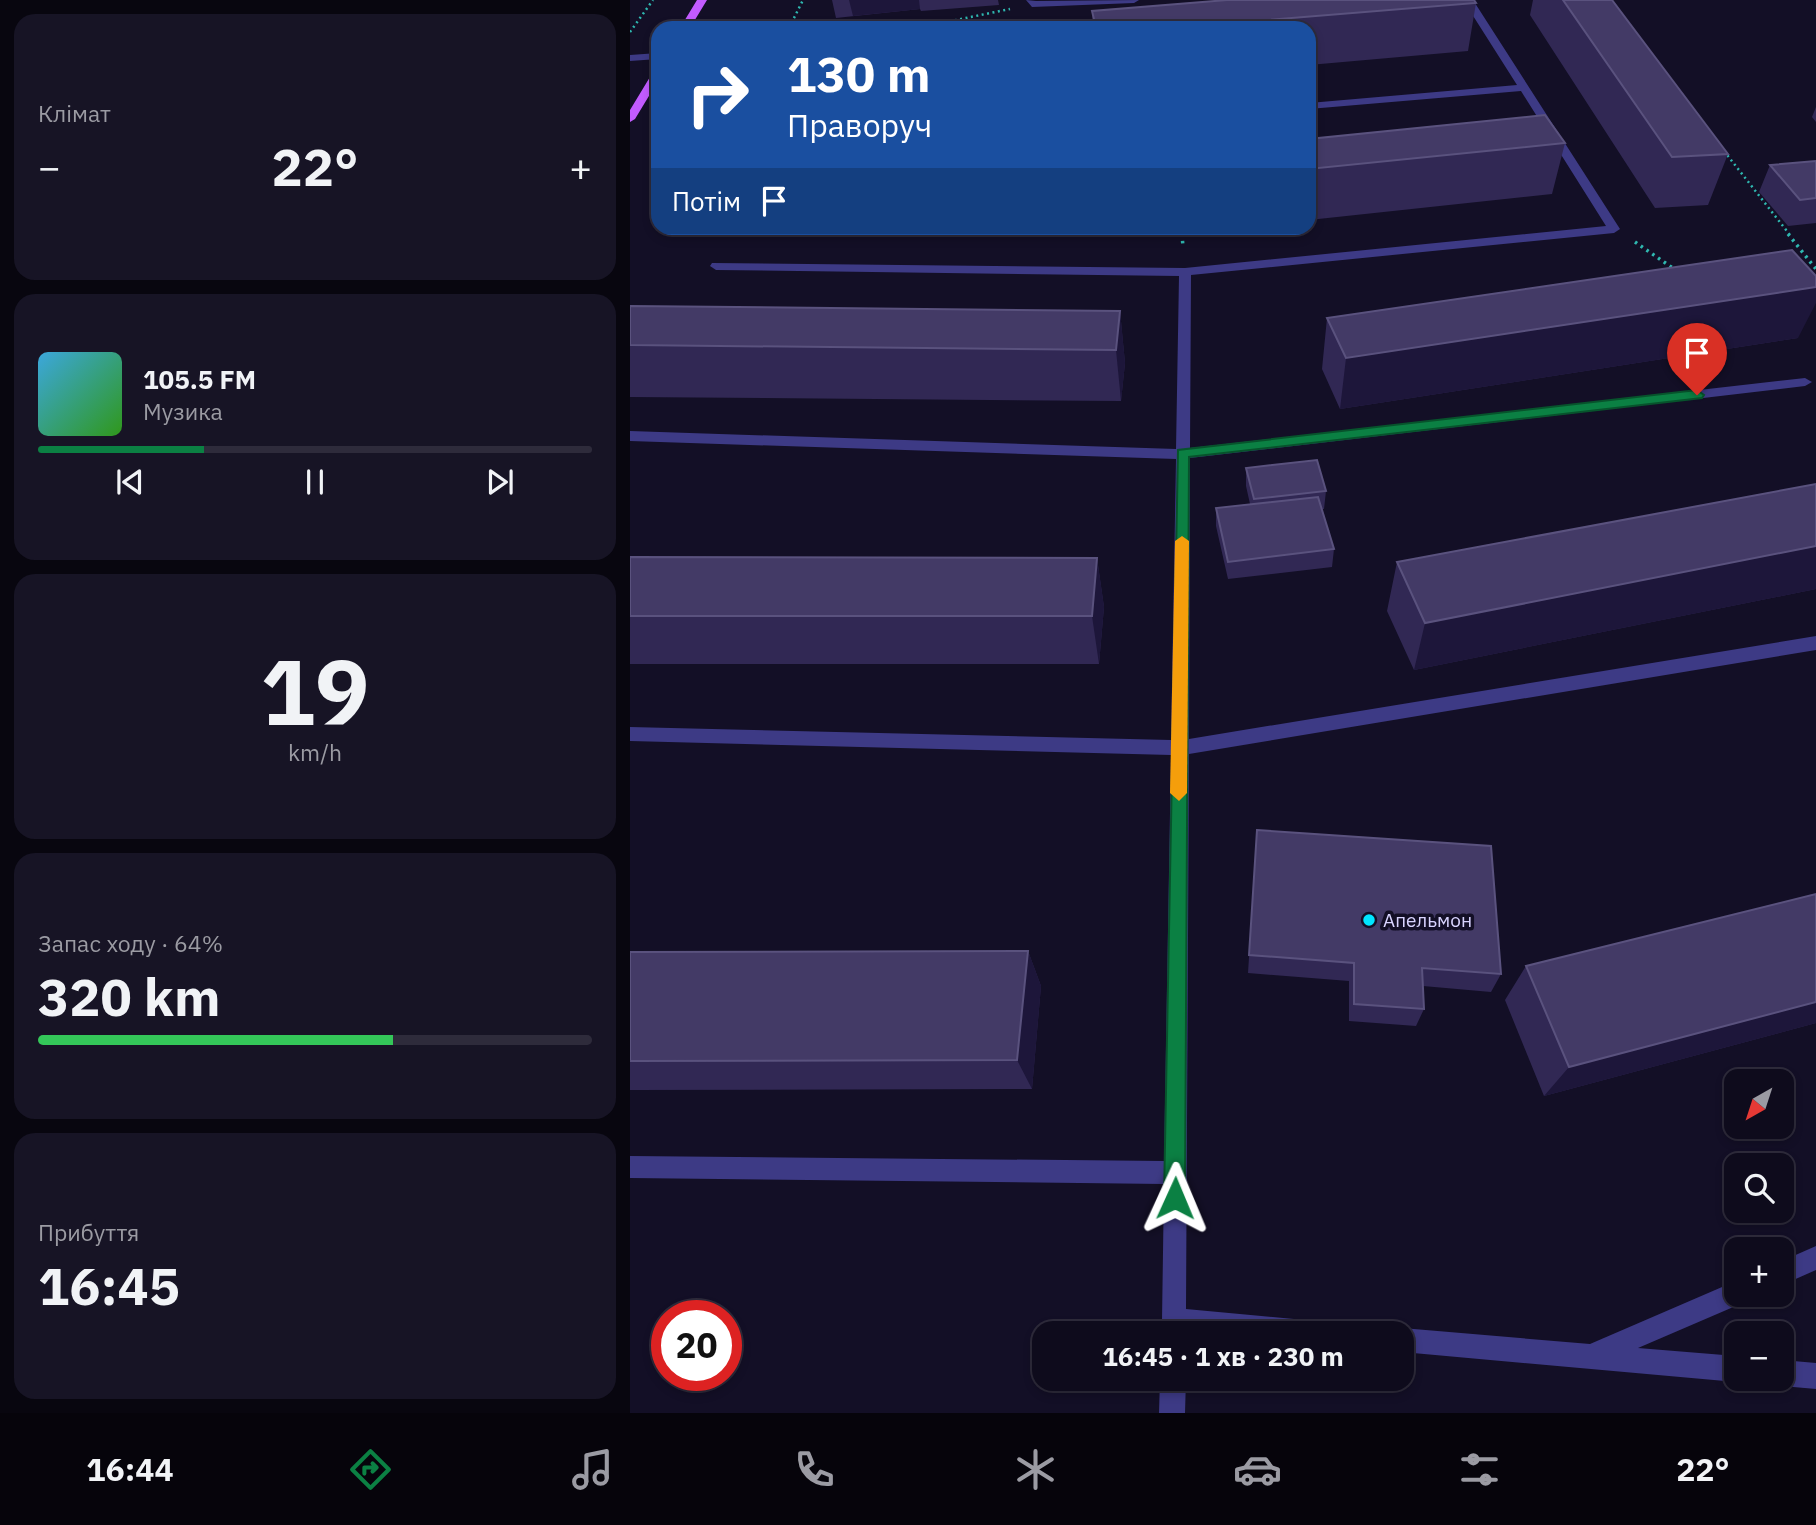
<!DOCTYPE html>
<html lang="uk">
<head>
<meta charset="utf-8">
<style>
	body { margin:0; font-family:"IBM Plex Sans",sans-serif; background:#171425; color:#f1f3f6; height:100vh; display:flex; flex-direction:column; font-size:26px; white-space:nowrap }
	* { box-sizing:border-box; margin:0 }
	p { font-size:23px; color:#9b9ba3 }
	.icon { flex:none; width:38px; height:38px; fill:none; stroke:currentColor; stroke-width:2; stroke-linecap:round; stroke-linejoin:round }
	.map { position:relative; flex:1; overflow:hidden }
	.panel { display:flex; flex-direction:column; gap:14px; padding:14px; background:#08060f; width:630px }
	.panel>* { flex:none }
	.guide { position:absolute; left:21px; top:21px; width:665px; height:214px; border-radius:21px; box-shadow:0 4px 10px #0003,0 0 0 2px #2e2b3b; background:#1a4fa0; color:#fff; overflow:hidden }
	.needle { width:46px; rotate:219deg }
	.fabs { position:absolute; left:1094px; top:1069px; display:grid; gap:14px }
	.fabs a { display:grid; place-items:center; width:70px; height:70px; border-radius:14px; background:#0e0b1c; box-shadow:0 4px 10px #0003,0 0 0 2px #2e2b3b; font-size:35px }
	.speed { position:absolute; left:21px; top:1300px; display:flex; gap:14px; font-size:35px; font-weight:700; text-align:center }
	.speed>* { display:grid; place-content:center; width:91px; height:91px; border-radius:50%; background:#0e0b1c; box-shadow:0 4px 10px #0003,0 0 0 2px #2e2b3b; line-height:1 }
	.speed .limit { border:10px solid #d22; background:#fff; color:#111 }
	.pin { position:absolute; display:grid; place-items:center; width:60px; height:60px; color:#fff; margin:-72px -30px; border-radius:50% 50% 50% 0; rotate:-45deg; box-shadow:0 0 7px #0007 }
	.pin .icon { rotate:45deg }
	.me { position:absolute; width:77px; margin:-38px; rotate:1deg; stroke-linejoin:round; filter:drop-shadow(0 0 5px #0008) }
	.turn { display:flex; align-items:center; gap:24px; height:147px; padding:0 21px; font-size:32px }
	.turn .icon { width:91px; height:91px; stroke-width:2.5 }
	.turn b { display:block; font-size:49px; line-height:60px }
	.then { display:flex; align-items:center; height:66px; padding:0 21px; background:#0003; gap:14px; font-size:26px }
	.big { font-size:52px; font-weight:700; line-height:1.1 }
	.panel .card { flex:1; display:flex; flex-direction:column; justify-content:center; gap:10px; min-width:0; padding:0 24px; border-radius:21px; background:#171425 }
	.panel .dial { align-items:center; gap:0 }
	.dial b { font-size:91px; line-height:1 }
	.song { display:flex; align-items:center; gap:21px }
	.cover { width:84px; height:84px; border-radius:10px; background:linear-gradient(135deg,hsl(200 70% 55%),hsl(110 70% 35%)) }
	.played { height:7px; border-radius:4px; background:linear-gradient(90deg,#0b8043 30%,#2e2b3b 30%) }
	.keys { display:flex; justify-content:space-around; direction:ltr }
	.heat { display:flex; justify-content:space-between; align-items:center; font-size:38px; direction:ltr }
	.charge { height:10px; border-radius:5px; background:linear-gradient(90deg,#34c759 64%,#2e2b3b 0) }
	.trip { position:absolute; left:402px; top:1321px; width:382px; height:70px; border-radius:21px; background:#0e0b1c; box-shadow:0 4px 10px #0003,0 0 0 2px #2e2b3b; font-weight:700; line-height:70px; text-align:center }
	.tab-bar { display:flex; height:112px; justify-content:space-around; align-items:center; background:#06040b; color:#9b9ba3 }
	.tab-bar .icon { width:49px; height:49px }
	.tab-bar .active { color:#0b8043 }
	.tab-bar b { font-size:32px; color:#f1f3f6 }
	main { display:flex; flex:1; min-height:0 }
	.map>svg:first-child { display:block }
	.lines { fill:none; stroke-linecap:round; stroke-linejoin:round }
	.path-far1 { stroke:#2fb8b0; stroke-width:2.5; stroke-dasharray:2 3.5; stroke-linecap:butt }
	.path { stroke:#2fb8b0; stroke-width:3.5; stroke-dasharray:2.5 4.5; stroke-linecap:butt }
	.minor { fill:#3d3a85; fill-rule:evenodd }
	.major { fill:#c25bff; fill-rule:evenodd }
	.wall { fill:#312854 }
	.shaded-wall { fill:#1d163a }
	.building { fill:#433a66; stroke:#5a527e; stroke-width:2 }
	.route { fill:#0b8043; stroke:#07532c; stroke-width:2 }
	.slow { fill:#f59e0b }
	.poi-dot { fill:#00e5ff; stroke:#130f26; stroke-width:2.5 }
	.labels { text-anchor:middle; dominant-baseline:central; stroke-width:7; stroke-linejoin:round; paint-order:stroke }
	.poi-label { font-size:19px; fill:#d9d4ff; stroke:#130f26; text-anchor:start }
</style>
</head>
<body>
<main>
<section class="panel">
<div class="card"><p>Клімат</p>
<div class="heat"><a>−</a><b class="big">22°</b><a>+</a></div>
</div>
<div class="card">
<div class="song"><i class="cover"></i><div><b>105.5 FM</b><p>Музика</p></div></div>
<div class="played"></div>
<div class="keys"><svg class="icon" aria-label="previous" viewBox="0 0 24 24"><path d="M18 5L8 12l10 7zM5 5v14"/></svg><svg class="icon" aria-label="pause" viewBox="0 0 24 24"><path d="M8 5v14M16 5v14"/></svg><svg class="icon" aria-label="next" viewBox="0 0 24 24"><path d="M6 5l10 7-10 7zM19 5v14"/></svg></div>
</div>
<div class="card dial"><b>19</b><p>km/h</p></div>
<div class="card"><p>Запас ходу · 64%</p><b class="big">320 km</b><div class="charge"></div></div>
<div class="card"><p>Прибуття</p><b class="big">16:45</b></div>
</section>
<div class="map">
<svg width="1186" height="1413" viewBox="0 0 1186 1413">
	<rect width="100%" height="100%" fill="#130f26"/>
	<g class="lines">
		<path class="path-far1" d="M159 28 173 0
			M287 28 380 9
			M0 32 23 0
			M1094 151 1160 235
			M551 228 552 235"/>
		<path class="path" d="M552 234 553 247
			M1158 234 1186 269
			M1005 242 1047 271"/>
		<path class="minor" d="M396 0 406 1 509 0 504 3 402 7Z
			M833 0H843L990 229 984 233 561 275 560 448 1175 378 1182 382 1175 386 560 458 559 739 1186 636V650L559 754 556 1309 696 1322 705 1325 708 1334H558L535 1329 532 1320 534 1184 0 1178V1156L534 1161 541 755 0 741V727L541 740 546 459 0 441V431L546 449 549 276 86 270 80 266 82 263 555 268 976 226 891 91 679 109V103L887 85Z
			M28 53V59L0 61V55Z
			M1186 1246V1270L1152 1285V1261Z
			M1106 1281V1295H1117L1115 1302 1008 1348 1106 1356V1379H1112L1106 1382 772 1352V1334H762L772 1328 960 1344Z
			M1152 1360 1186 1363V1389L1152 1386 1143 1382 1142 1379H1152Z
			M530 1379H556L555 1413H529Z"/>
		<path class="major" d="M67 0H77L60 28H50Z
			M28 69V81L5 119 0 122V110L23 72Z"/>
	</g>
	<path class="wall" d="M202 0H368L369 5 291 11 290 9 206 18Z
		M903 0H982L1098 154 1078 205 1025 208 900 15Z
		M846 3 838 51 679 65V28H463L462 11Z
		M1186 107V122L1182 117Z
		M679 139 935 143 922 194 679 220Z
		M1186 161V223L1158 226 1129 192 1140 165Z
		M0 306 490 311 495 363 491 401 0 397Z
		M697 318 1168 338 710 409 692 369Z
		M616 468 696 491 694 509H692L704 549 702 567 598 579 586 526V508L620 504 616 486Z
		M1186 484V589L784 670 757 611 767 562Z
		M0 557 467 558 474 607 469 664H0Z
		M627 830 871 974 861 992 793 986 794 1009 786 1026 719 1021V981L618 973Z
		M1186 894V1023L914 1096 875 1000 896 966Z
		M398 951 411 986 402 1089 0 1090V952Z"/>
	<path class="shaded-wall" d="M219 0H289L290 9 223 16Z
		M1186 287V303L1168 338 710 409 716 358Z
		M490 311 495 363 491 401 486 350Z
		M1186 546V589L784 670 795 623Z
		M467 558 474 607 469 664 462 616Z
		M398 951 411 986 402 1089 387 1060Z
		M1186 1002V1023L914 1096 939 1067Z"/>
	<path class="building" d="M597 0H844L846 3 540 28H466L462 11Z
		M933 0H982L1098 154 1042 157Z
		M915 115 935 143 679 169V139Z
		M1186 161V198L1170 200 1140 165Z
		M1162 250 1186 276V287L716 358 697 318Z
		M0 306 490 311 486 350 0 345Z
		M687 460 696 491 624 499 616 468Z
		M1186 484V546L795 623 767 562Z
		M688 497 704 549 598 562 586 508Z
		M0 557 467 558 462 616H0Z
		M627 830 861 846 871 974 792 968 794 1009 724 1004V963L619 955Z
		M1186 894V1002L939 1067 896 966Z
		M398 951 387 1060 0 1061V952Z"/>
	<path class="route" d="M1067 390 1074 395 1072 398 559 457 555 1198 552 1205 545 1208 538 1205 534 1198 548 450Z"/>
	<path class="slow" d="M552 536 559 541 557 793 549 801 540 793 545 541Z"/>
	<circle class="poi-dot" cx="739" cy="920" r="7"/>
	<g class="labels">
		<g class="poi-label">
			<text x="753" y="920">Апельмон</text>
		</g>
	</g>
</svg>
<div class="fabs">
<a><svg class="needle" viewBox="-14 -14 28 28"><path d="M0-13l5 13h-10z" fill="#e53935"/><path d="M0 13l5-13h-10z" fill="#9b9ba3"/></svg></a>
<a><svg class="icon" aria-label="search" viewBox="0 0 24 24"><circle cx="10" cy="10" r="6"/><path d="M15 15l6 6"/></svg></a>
<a>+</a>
<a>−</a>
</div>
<div class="speed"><div class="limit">20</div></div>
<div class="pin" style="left:1067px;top:395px;background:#d93025"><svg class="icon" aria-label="arrive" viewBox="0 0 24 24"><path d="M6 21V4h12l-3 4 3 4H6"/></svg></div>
<svg class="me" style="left:545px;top:1198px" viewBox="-20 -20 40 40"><path d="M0-17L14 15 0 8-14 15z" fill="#0b8043" stroke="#fff" stroke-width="4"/></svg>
<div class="trip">16:45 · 1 хв · 230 m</div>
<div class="guide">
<div class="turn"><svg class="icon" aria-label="right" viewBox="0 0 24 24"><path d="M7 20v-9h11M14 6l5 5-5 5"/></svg><div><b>130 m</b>Праворуч</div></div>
<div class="then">Потім<svg class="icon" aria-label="arrive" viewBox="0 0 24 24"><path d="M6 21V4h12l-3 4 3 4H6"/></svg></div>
</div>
</div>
</main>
<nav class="tab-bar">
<b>16:44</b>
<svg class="icon active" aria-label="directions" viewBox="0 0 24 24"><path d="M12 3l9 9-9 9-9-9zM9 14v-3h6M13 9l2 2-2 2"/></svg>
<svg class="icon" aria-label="music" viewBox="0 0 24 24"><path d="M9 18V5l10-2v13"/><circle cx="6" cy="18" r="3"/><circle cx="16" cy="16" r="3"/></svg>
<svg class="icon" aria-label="phone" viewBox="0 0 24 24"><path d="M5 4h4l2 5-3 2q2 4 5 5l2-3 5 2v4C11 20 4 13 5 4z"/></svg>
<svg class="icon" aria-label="climate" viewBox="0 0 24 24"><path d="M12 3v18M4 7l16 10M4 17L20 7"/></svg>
<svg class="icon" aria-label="car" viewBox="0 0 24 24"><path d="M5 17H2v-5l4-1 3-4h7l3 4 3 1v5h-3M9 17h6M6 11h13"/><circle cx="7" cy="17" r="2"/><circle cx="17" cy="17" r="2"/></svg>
<svg class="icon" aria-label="filters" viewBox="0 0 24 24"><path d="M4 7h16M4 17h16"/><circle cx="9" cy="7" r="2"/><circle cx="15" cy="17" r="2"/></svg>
<b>22°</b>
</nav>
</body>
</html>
